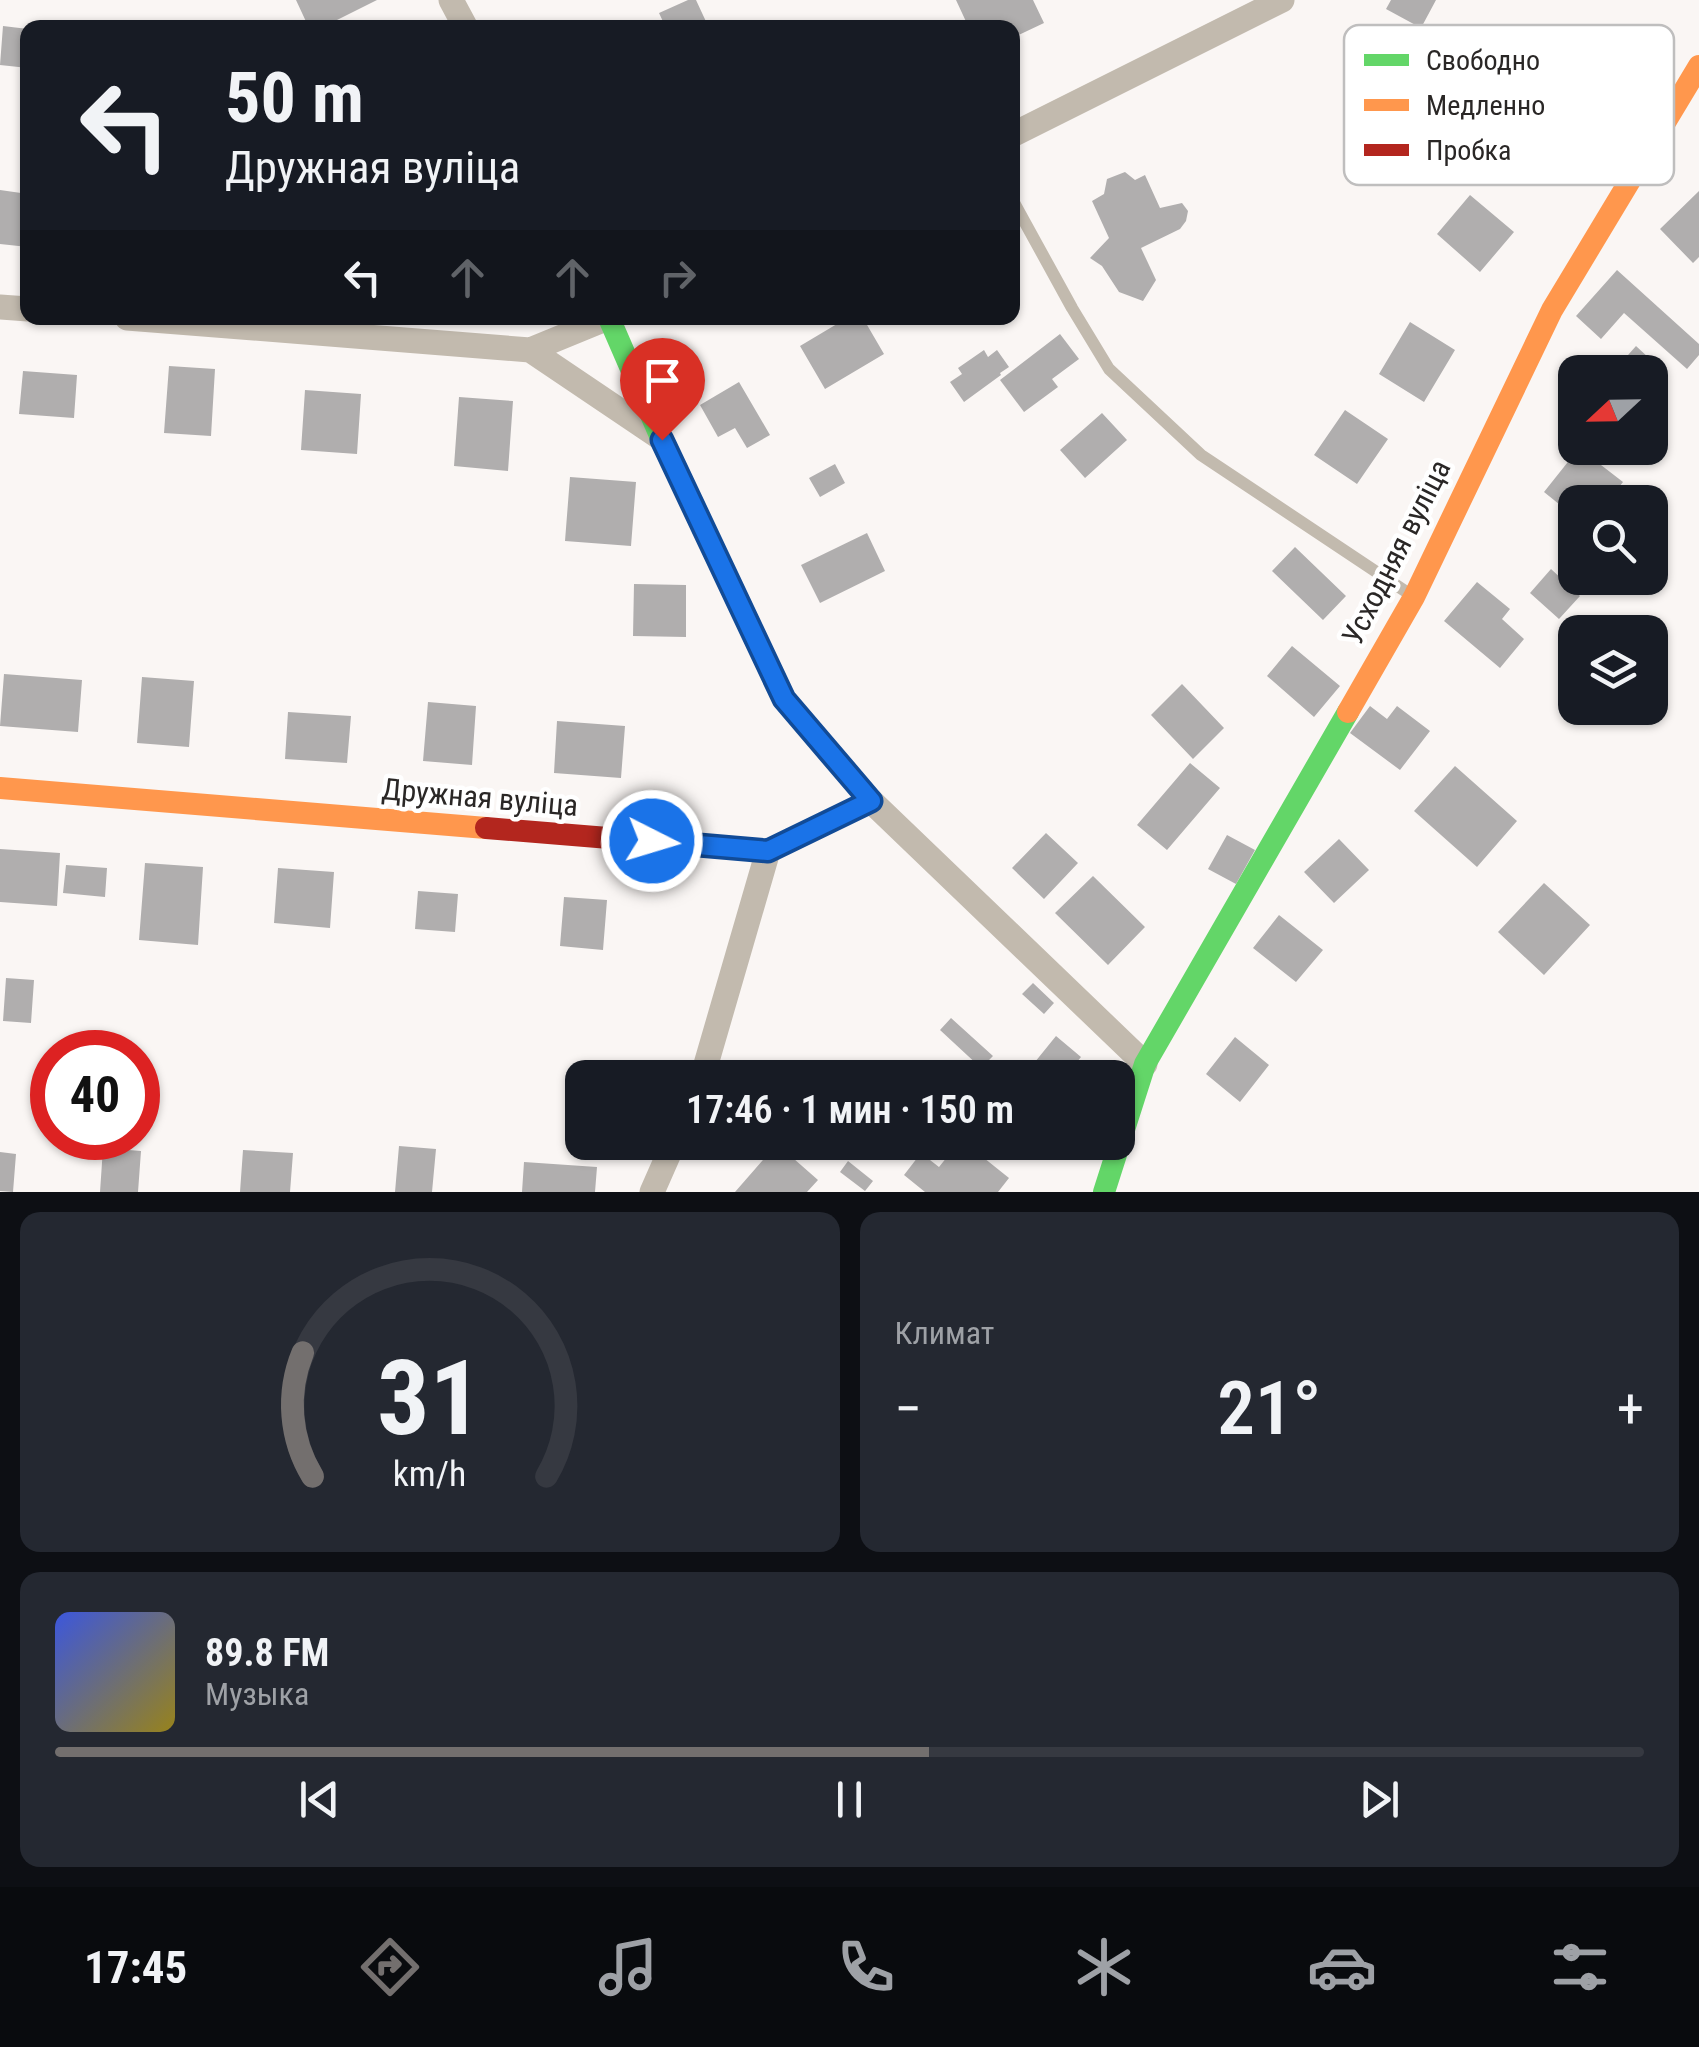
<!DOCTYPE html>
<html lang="ru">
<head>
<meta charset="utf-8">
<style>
	body { margin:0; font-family:"Roboto Condensed",sans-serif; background:#242831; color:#f1f3f6; height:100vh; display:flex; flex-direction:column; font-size:38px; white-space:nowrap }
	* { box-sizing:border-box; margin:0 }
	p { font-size:32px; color:#9ea1a6 }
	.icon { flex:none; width:55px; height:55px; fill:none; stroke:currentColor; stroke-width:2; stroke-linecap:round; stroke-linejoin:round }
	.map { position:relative; height:1192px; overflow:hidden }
	.side { display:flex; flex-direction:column; gap:20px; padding:20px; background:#0d0f14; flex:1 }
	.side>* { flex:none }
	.top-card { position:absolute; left:20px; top:20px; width:1000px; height:305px; border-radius:20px; box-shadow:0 2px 8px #0004; background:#171b24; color:#f1f3f6; overflow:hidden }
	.needle { width:65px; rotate:248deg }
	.fabs { position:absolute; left:1558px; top:355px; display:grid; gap:20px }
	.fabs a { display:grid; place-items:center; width:110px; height:110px; border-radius:20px; background:#171b24; box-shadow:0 2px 8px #0004; font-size:50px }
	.speed { position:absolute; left:30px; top:1030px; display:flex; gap:20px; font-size:50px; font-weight:700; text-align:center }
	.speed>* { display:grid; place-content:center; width:130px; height:130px; border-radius:50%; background:#171b24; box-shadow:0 2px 8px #0004; line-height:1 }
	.speed .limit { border:15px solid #d22; background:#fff; color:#111 }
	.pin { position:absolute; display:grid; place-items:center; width:85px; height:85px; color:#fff; margin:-102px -42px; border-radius:50% 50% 50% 0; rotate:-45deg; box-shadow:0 0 10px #0007 }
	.pin .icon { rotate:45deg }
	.me { position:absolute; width:110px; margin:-55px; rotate:95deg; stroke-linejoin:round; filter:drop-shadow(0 0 8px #0008) }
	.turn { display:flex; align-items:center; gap:35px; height:210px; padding:0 40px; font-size:45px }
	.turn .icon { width:130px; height:130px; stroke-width:2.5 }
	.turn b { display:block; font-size:70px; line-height:85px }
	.lanes { display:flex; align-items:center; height:95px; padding:0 40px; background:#0003; justify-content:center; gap:50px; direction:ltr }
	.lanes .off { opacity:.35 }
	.big { font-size:75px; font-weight:600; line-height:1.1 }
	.side .widget { flex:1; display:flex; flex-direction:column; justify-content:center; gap:15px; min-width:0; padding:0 35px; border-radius:20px; background:#242831 }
	.side .dial { align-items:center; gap:0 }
	.dial svg { height:260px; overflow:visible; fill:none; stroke:#363941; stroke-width:7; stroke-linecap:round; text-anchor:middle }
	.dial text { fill:#f1f3f6; stroke:none }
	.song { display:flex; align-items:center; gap:30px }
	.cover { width:120px; height:120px; border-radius:15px; background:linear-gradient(135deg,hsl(230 70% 55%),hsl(50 70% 35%)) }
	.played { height:10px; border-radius:5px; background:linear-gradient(90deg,#736f6e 55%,#363941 55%) }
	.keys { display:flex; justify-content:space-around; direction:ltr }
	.heat { display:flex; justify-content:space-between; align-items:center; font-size:55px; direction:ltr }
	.side .tiles { flex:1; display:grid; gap:20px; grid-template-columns:1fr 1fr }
	.widget:last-child { grid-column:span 2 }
	.trip { position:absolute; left:565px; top:1060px; width:570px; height:100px; border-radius:20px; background:#171b24; box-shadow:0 2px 8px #0004; font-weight:600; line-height:100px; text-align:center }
	.tabs { display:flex; height:160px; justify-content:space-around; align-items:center; background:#090b0e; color:#9ea1a6 }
	.tabs .icon { width:70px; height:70px }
	.tabs .current { color:#736f6e }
	.tabs b { font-size:45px; color:#f1f3f6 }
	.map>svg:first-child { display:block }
	.building { fill:#b0aeae }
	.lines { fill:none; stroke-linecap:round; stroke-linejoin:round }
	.lane { stroke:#c2baae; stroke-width:12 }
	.street { stroke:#c2baae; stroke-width:25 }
	.fast { stroke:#63d668; stroke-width:22 }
	.slow { stroke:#ff974d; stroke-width:22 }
	.jam { stroke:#b3261e; stroke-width:22 }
	.route-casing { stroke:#114b97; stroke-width:25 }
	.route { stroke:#1a73e8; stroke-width:18 }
	.labels { text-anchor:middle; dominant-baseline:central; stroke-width:9; stroke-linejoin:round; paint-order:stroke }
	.street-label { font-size:30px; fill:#2a2726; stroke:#fff }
	.key { fill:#fff; stroke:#bfbebe; stroke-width:2.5 }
	.key-label { font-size:28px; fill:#2a2726 }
</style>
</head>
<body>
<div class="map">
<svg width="1699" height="1192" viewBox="0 0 1699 1192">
	<rect width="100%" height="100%" fill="#faf6f4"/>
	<path class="building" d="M296 0H377L321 28H309Z
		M688 0H696L709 28H666L659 13Z
		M956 0H1033L1044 23 1012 38V28H969Z
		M1391 0H1436L1421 28 1386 9Z
		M3 26 28 29V68L0 65Z
		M1125 172 1135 180 1145 175 1160 208 1182 203 1188 211 1186 221 1180 229 1141 248 1156 280 1143 301 1119 292 1102 266 1090 258 1109 238 1092 201 1104 194 1107 179Z
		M0 190 28 194V247L0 244Z
		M1699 191V257L1693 263 1660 229Z
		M1470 195 1514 232 1480 272 1437 234Z
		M1617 270 1699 344V355L1687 369 1624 313 1601 339 1576 316Z
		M847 318H863L884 354 825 389 800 346Z
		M1410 322 1455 350 1424 402 1379 374Z
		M1060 334 1079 359 1052 379 1058 387 1024 412 1000 380Z
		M1636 346 1663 371 1650 385V372H1599L1605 365 1613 372Z
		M984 350 988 357 997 350 1009 367 1000 373 1001 375 964 402 950 382 962 374 958 368Z
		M169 366 215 369 211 436 164 433Z
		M23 371 77 375 74 418 19 414Z
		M739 382 770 435 747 448 735 428 718 437 700 405Z
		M305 390 361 394 357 454 301 450Z
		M459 397 513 401 508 471 454 466Z
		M1345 410 1388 439 1357 484 1314 455Z
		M1102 413 1127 440 1085 478 1060 450Z
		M1579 448 1623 482 1607 502H1575V517L1544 492Z
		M835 464 845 483 820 497 809 478Z
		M570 477 636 482 631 546 565 541Z
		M867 533 885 571 820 603 801 565Z
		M1295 547 1346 596 1323 620 1272 571Z
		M1551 569 1580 596 1559 619 1530 593Z
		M1477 582 1510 609 1502 619 1524 639 1500 668 1444 621Z
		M634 584 686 585V637L633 636Z
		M1292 646 1340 686 1314 717 1267 676Z
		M4 674 82 680 78 732 0 726Z
		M142 677 194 681 189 747 137 743Z
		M1182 684 1224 728 1193 759 1151 715Z
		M428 702 476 706 472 765 423 761Z
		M1370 706 1387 719 1397 706 1430 731 1400 770 1350 733Z
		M288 712 351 716 347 763 285 759Z
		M557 721 625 726 621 778 554 773Z
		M1190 763 1220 788 1167 850 1137 825Z
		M1455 766 1517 821 1477 867 1414 811Z
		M1046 833 1078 863 1044 899 1012 868Z
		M1227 835 1255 850 1236 884 1208 869Z
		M1339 839 1369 870 1334 903 1304 872Z
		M0 849 60 853 57 906 0 902Z
		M145 863 203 867 198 945 139 940Z
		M66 865 107 868 105 897 63 893Z
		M278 868 334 872 330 928 274 923Z
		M1093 876 1145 927 1108 965 1055 913Z
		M1544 883 1590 925 1544 975 1498 932Z
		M418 891 458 894 455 932 415 929Z
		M564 897 607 900 603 950 560 946Z
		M1279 915 1323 950 1296 982 1253 948Z
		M6 978 34 980 31 1023 3 1021Z
		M1033 983 1054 1003 1044 1014 1022 994Z
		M951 1018 993 1056 981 1068 940 1030Z
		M1056 1036 1081 1057 1064 1078H1022Z
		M1235 1037 1269 1065 1240 1102 1206 1074Z
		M959 1142H964L1009 1178 998 1192H925L904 1175 921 1153 939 1167Z
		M1018 1142H1042L1032 1154Z
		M777 1144 818 1180 807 1192H735Z
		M399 1146 436 1149 432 1192H395Z
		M103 1148 141 1151 138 1192H100Z
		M243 1150 293 1153 290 1192H240Z
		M0 1152 16 1154 13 1192 0 1191Z
		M848 1161 873 1181 865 1191 840 1172Z
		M524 1162 597 1167 595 1192H522Z"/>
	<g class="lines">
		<path class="lane" d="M1012 199 1072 308 1109 369 1201 455 1411 595"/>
		<path class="street" d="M451 0 466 28
			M1012 135 1282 0
			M0 307 28 309
			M127 318 530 350 608 318
			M530 350 659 437
			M871 801 1145 1064
			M702 1078 768 851
			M652 1192 674 1142"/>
		<path class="fast" d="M609 318 662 440 784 699 803 722
			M1104 1192 1145 1064 1348 712"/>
		<path class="slow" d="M1348 712 1414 597 1552 310 1699 66
			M0 788 486 828"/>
		<path class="jam" d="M486 828 768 851 871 801 803 722"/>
	</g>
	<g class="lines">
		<defs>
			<path id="route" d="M652 841 768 851 871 801 784 699 662 440"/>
		</defs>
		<use href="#route" class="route-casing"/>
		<use href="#route" class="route"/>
	</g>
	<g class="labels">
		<g class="street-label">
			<text transform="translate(1396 552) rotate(-63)">Усходняя вуліца</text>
			<text transform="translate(480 797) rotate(5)">Дружная вуліца</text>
		</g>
	</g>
	<rect x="1344" y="25" width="330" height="160" rx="15" class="key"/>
	<rect x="1364" y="54" width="45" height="12" fill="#63d668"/>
	<rect x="1364" y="99" width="45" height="12" fill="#ff974d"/>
	<rect x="1364" y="144" width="45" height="12" fill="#b3261e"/>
	<g class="key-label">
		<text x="1426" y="70">Свободно</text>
		<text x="1426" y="115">Медленно</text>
		<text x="1426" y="160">Пробка</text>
	</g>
</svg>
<div class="fabs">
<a><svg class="needle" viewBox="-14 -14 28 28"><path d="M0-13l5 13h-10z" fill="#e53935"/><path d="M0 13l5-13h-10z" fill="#9ea1a6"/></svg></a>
<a><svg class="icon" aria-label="search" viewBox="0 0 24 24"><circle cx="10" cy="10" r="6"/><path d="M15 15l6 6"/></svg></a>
<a><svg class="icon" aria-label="layers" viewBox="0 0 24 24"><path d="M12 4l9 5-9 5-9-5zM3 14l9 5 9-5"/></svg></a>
</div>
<div class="speed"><div class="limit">40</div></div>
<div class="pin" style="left:662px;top:440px;background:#d93025"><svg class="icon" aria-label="arrive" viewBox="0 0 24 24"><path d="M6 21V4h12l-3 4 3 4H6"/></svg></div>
<svg class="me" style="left:652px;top:841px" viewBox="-20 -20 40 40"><circle r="17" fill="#1a73e8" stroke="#fff" stroke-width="3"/><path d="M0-11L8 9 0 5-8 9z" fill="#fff"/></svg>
<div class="trip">17:46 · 1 мин · 150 m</div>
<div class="top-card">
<div class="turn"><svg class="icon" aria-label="left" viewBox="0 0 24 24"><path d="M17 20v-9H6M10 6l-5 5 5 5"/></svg><div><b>50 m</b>Дружная вуліца</div></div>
<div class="lanes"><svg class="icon" aria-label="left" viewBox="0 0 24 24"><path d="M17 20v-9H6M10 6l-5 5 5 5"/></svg><svg class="icon off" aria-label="ahead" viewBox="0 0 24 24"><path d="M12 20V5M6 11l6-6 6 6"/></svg><svg class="icon off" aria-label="ahead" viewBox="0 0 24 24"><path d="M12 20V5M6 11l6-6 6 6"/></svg><svg class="icon off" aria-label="right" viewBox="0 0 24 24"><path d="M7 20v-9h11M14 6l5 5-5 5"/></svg></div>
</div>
</div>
<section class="side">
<div class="tiles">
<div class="widget dial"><svg viewBox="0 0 100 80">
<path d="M14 69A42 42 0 1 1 86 69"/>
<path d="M14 69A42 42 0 0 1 11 31" stroke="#736f6e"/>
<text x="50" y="56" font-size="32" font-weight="700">31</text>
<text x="50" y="72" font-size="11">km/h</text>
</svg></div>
<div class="widget"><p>Климат</p>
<div class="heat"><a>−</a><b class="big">21°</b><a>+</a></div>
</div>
<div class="widget">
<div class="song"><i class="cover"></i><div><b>89.8 FM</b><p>Музыка</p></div></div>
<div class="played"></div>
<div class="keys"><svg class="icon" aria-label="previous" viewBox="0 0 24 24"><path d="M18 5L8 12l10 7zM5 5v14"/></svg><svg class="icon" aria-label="pause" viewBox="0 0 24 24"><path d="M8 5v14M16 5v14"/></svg><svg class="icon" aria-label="next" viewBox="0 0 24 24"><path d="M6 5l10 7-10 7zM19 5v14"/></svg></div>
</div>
</div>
</section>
<nav class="tabs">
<b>17:45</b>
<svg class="icon current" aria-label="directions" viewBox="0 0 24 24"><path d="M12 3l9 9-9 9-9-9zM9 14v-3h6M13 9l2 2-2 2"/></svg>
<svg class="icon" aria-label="music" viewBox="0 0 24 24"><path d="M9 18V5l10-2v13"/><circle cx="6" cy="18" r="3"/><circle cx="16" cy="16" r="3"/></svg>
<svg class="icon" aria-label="phone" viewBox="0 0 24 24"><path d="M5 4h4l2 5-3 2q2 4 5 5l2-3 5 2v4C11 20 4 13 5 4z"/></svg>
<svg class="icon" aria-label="climate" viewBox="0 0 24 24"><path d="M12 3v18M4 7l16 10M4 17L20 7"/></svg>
<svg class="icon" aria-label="car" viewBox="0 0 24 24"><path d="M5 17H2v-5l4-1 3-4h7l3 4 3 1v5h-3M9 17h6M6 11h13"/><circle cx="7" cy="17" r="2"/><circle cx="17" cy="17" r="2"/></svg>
<svg class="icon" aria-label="filters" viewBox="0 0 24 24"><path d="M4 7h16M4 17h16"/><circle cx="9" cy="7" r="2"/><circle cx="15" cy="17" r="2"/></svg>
</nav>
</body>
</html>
